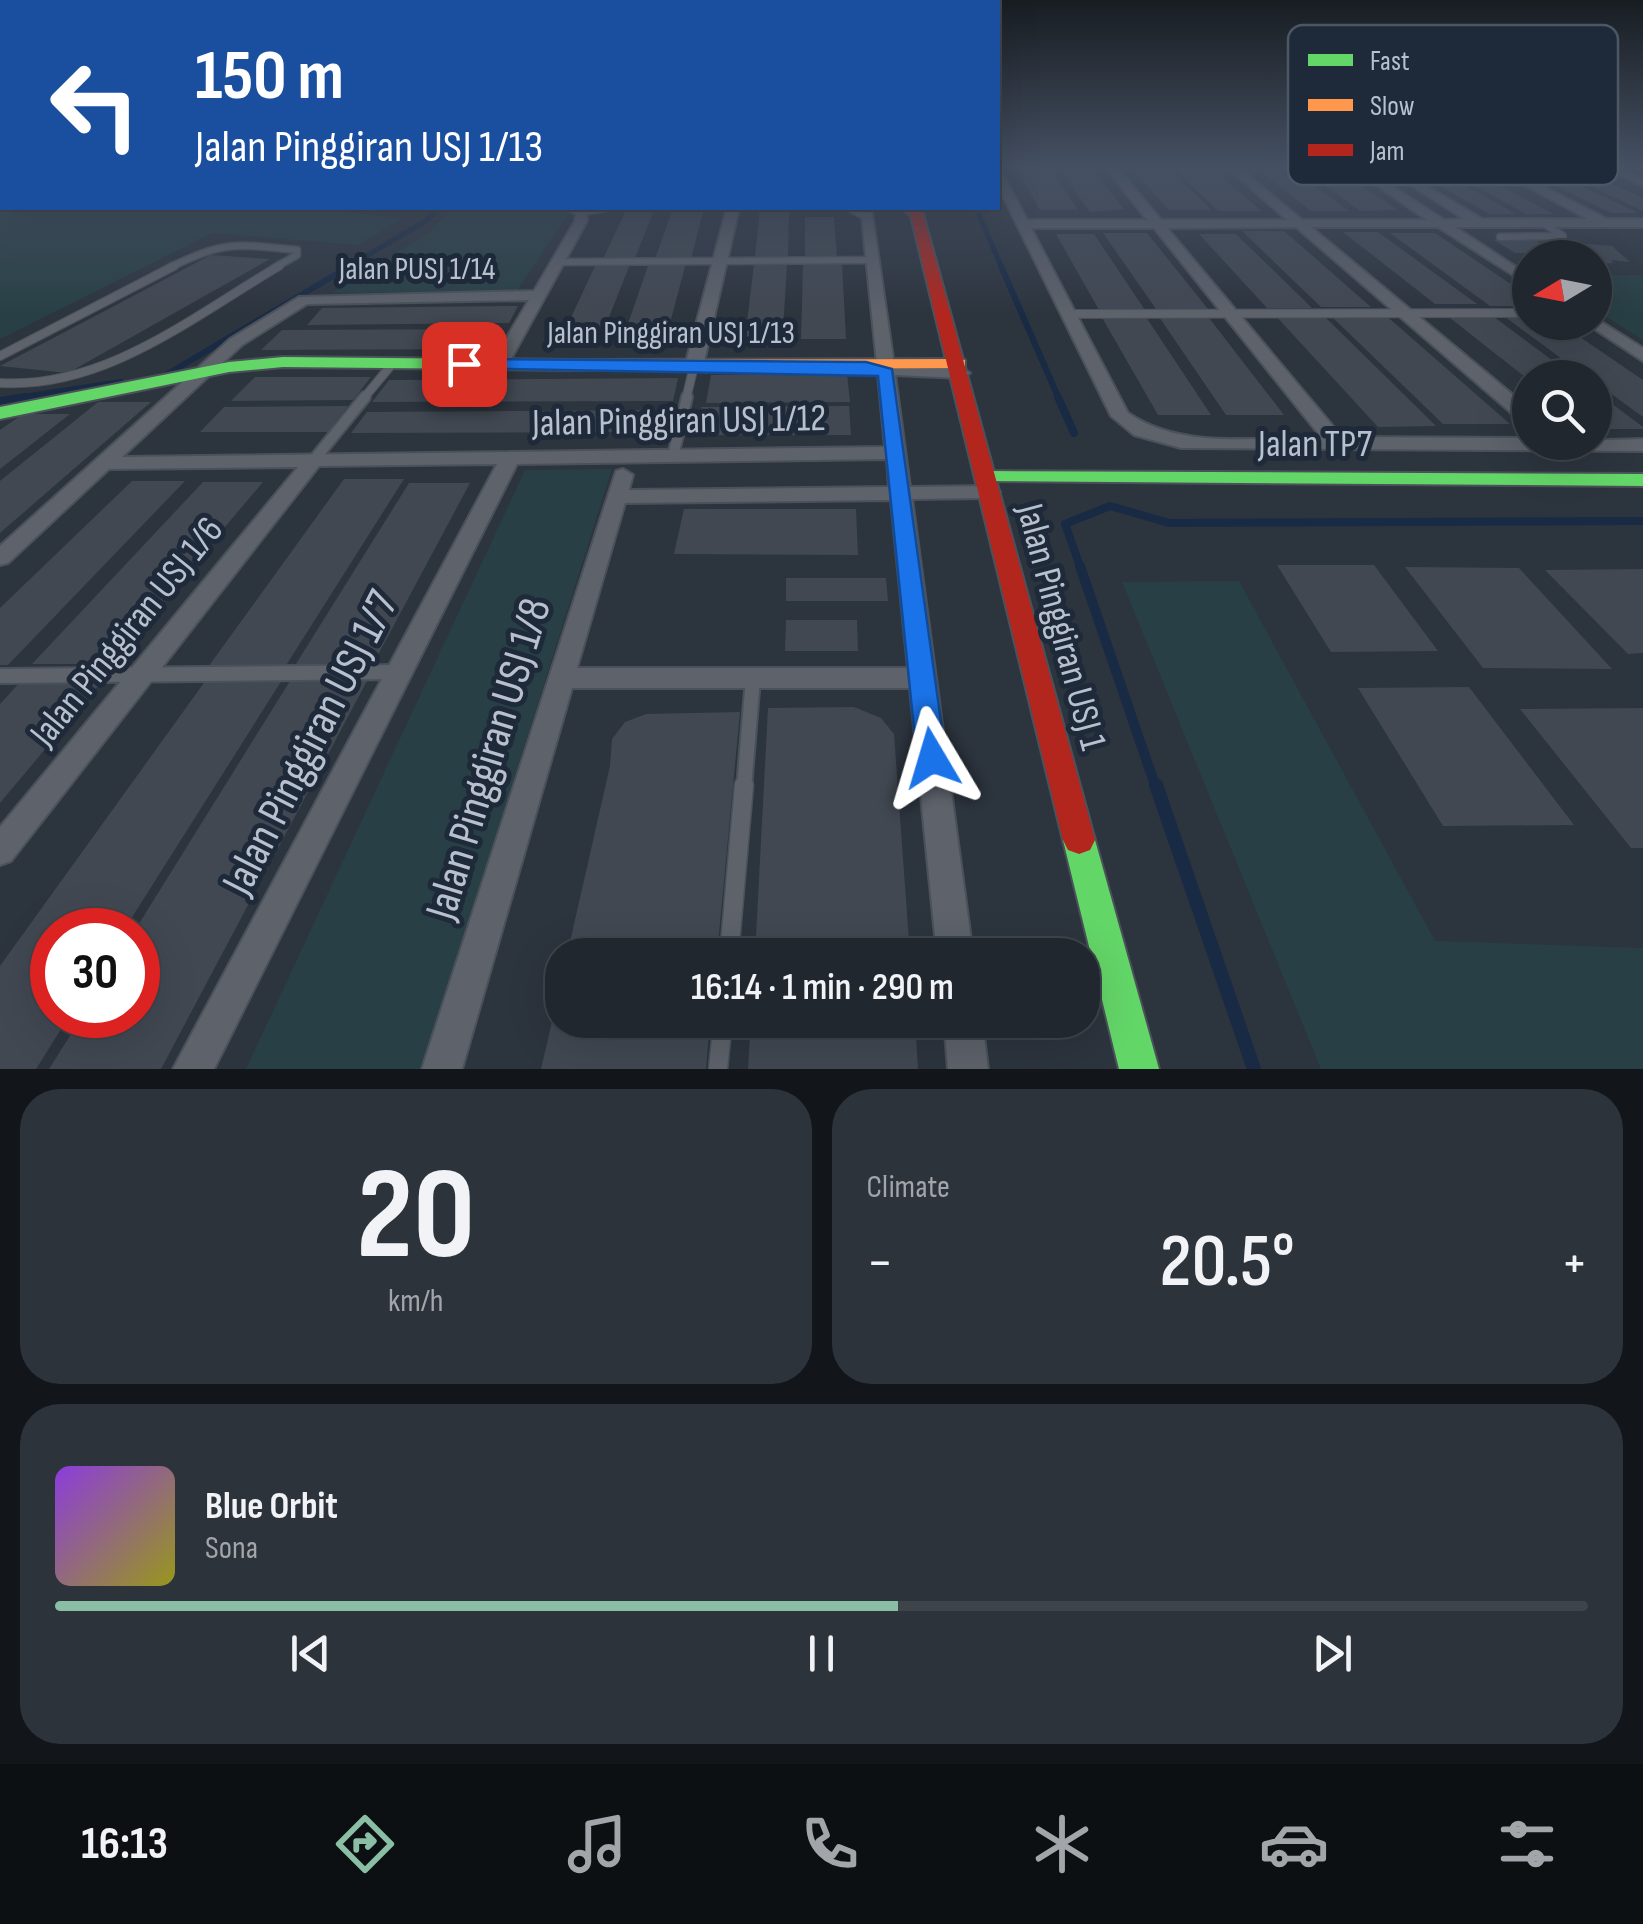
<!DOCTYPE html>
<html lang="en">
<head>
<meta charset="utf-8">
<style>
	body { margin:0; font-family:"Sofia Sans Condensed",sans-serif; background:#2d333a; color:#f1f3f6; height:100vh; display:flex; flex-direction:column; font-size:38px; white-space:nowrap }
	* { box-sizing:border-box; margin:0 }
	p { font-size:32px; color:#a2a5aa }
	.icon { flex:none; width:55px; height:55px; fill:none; stroke:currentColor; stroke-width:2; stroke-linecap:round; stroke-linejoin:round }
	.map { position:relative; height:1069px; overflow:hidden }
	.sheet { display:flex; flex-direction:column; gap:20px; padding:20px; background:#121519; flex:1 }
	.sheet>* { flex:none }
	.top-card { position:absolute; left:0px; top:0px; width:1000px; height:210px; box-shadow:0 10px 40px #0002,0 0 0 2px #3e444a; background:#1a4fa0; color:#fff; overflow:hidden }
	.needle { width:65px; rotate:260deg }
	.fabs { position:absolute; left:1512px; top:240px; display:grid; gap:20px }
	.fabs a { display:grid; place-items:center; width:100px; height:100px; border-radius:50%; background:#21272e; box-shadow:0 10px 40px #0002,0 0 0 2px #3e444a; font-size:50px }
	.speed { position:absolute; left:30px; top:908px; display:flex; gap:20px; font-size:50px; font-weight:700; text-align:center }
	.speed>* { display:grid; place-content:center; width:130px; height:130px; border-radius:50%; background:#21272e; box-shadow:0 10px 40px #0002,0 0 0 2px #3e444a; line-height:1 }
	.speed .limit { border:15px solid #d22; background:#fff; color:#111 }
	.pin { position:absolute; display:grid; place-items:center; width:85px; height:85px; color:#fff; margin:-42px; border-radius:20px; box-shadow:0 5px 15px #0006 }
	.me { position:absolute; width:110px; margin:-55px; rotate:353deg; stroke-linejoin:round; filter:drop-shadow(0 0 8px #0008) }
	.turn { display:flex; align-items:center; gap:35px; height:210px; padding:0 30px; font-size:45px }
	.turn .icon { width:130px; height:130px; stroke-width:2.5 }
	.turn b { display:block; font-size:70px; line-height:85px }
	.big { font-size:75px; font-weight:600; line-height:1.1 }
	.sheet .widget { flex:1; display:flex; flex-direction:column; justify-content:center; gap:15px; min-width:0; padding:0 35px; border-radius:40px; background:#2d333a }
	.sheet .dial { align-items:center; gap:0 }
	.dial b { font-size:130px; line-height:1 }
	.song { display:flex; align-items:center; gap:30px }
	.cover { width:120px; height:120px; border-radius:15px; background:linear-gradient(135deg,hsl(270 70% 55%),hsl(60 70% 35%)) }
	.played { height:10px; border-radius:5px; background:linear-gradient(90deg,#8abfa5 55%,#3e444a 55%) }
	.keys { display:flex; justify-content:space-around; direction:ltr }
	.heat { display:flex; justify-content:space-between; align-items:center; font-size:55px; direction:ltr }
	.sheet .tiles { flex:1; display:grid; gap:20px; grid-template-columns:1fr 1fr }
	.widget:last-child { grid-column:span 2 }
	.trip { position:absolute; left:545px; top:938px; width:555px; height:100px; border-radius:40px; background:#21272e; box-shadow:0 10px 40px #0002,0 0 0 2px #3e444a; font-weight:600; line-height:100px; text-align:center }
	.dock { display:flex; height:160px; justify-content:space-around; align-items:center; background:#0d1012; color:#a2a5aa }
	.dock .icon { width:70px; height:70px }
	.dock .on { color:#8abfa5 }
	.dock b { font-size:45px; color:#f1f3f6 }
	.map>svg:first-child { display:block }
	.green { fill:#284045 }
	.lines { fill:none; stroke-linecap:round; stroke-linejoin:round }
	.stream-far4 { stroke:#192a44; stroke-width:5 }
	.stream-far3 { stroke:#192a44; stroke-width:6 }
	.stream-far2 { stroke:#192a44; stroke-width:8 }
	.stream-far1 { stroke:#192a44; stroke-width:10 }
	.stream { stroke:#192a44; stroke-width:14 }
	.building { fill:#414852 }
	.lane-far4-casing { stroke:#4b515a; stroke-width:9 }
	.lane-far3-casing { stroke:#4b515a; stroke-width:10 }
	.lane-far2-casing { stroke:#4b515a; stroke-width:14 }
	.lane-far1-casing { stroke:#4b515a; stroke-width:18 }
	.lane-casing { stroke:#4b515a; stroke-width:21 }
	.street-casing { stroke:#4b515a; stroke-width:4 }
	.fast-casing { stroke:#4b515a; stroke-width:4 }
	.slow-casing { stroke:#4b515a; stroke-width:4 }
	.jam-casing { stroke:#4b515a; stroke-width:4 }
	.lane-far4 { stroke:#5d626b; stroke-width:6 }
	.lane-far3 { stroke:#5d626b; stroke-width:8 }
	.lane-far2 { stroke:#5d626b; stroke-width:10 }
	.lane-far1 { stroke:#5d626b; stroke-width:14 }
	.lane { stroke:#5d626b; stroke-width:18 }
	.street { fill:#5d626b; fill-rule:evenodd }
	.fast { fill:#63d668; fill-rule:evenodd }
	.slow { fill:#ff974d; fill-rule:evenodd }
	.jam { fill:#b3261e; fill-rule:evenodd }
	.route { fill:#1a73e8; stroke:#114b97; stroke-width:2.5 }
	.labels { text-anchor:middle; dominant-baseline:central; stroke-width:10; stroke-linejoin:round; paint-order:stroke }
	.far-street-label { font-size:32px; fill:#b8c0ce; stroke:#1e2a3a }
	.street-label { font-size:38px; fill:#b8c0ce; stroke:#1e2a3a }
	.near-street-label { font-size:45px; fill:#b8c0ce; stroke:#1e2a3a }
	.key { fill:#1e2a3a; stroke:#4c5766; stroke-width:2.5 }
	.key-label { font-size:28px; fill:#b8c0ce }
</style>
</head>
<body>
<div class="map">
<svg width="1643" height="1069" viewBox="0 0 1643 1069">
	<rect width="100%" height="100%" fill="#2c343e"/>
	<path class="green" d="M0 166 2 208H308L402 218 359 245 212 233 0 339Z
		M453 208H551L569 213 517 291 332 293 430 232Z
		M1595 275H1643V340L1595 310Z
		M612 469 422 1069H246L525 470Z
		M1239 581 1435 941 1643 948V1069H1321L1122 582Z"/>
	<g class="lines">
		<path class="stream-far4" d="M976 208 1002 268
			M346 268 427 220 439 208"/>
		<path class="stream-far3" d="M1001 266 1059 399
			M166 375 350 266
			M10 399 121 382"/>
		<path class="stream-far2" d="M1058 397 1074 433
			M0 401 26 397
			M1081 569 1065 524 1110 506 1169 523 1643 521"/>
		<path class="stream-far1" d="M1080 566 1156 788"/>
		<path class="stream" d="M1156 785 1254 1069"/>
	</g>
	<path class="building" d="M1015 166H1049L1078 210H1040Z
		M1058 166H1090L1124 209 1090 212Z
		M1129 166H1167L1211 210H1169Z
		M1172 166H1210L1261 211H1218Z
		M1254 166H1288L1349 211H1311Z
		M1298 166H1332L1398 210 1360 211Z
		M1406 166H1430L1516 214H1489Z
		M1439 166H1463L1553 214H1526Z
		M1516 166H1540L1638 213H1611Z
		M1548 166H1572L1643 198V211Z
		M627 208H655L635 258 603 259Z
		M673 208H704L691 259H655Z
		M760 208H789L788 257H755Z
		M805 217H834L837 258H805Z
		M1242 231H1284L1371 307H1321Z
		M1343 232H1378L1477 304H1435Z
		M1103 233H1147L1208 309H1156Z
		M1390 233H1435L1530 297V306H1490Z
		M1056 234H1094L1145 310H1099Z
		M1199 234H1236L1312 308H1267Z
		M1494 240H1535L1558 253H1515Z
		M1549 241 1612 246 1630 262 1611 260 1614 263 1595 264V258L1565 256Z
		M211 255 270 259 68 373 0 366Z
		M649 263H686L666 338H623Z
		M842 263 846 339H801L803 264Z
		M596 264H630L600 340 560 341Z
		M754 264H787L783 330H794L793 347H744Z
		M518 306 509 323 307 325 322 308Z
		M1383 313 1510 424H1443L1329 314Z
		M1100 314H1144L1211 415H1158Z
		M1157 314H1206L1284 415H1226Z
		M1274 314H1322L1436 426 1378 427Z
		M1445 314H1490L1576 378H1530V381Z
		M1501 314H1530V322H1558L1643 380V417L1595 382V378H1588Z
		M492 329 480 349 261 350 282 330Z
		M847 374 850 402 706 403 711 375Z
		M255 377H371L353 400 231 401Z
		M678 378 673 401 372 402 389 380Z
		M1595 391 1643 427V429H1595Z
		M98 402H151L0 533V481Z
		M348 406 328 432H200L224 407Z
		M849 406 851 435H696L701 407Z
		M670 410 665 432 351 433 367 412Z
		M23 414H70L0 469V430Z
		M344 479H404L285 667H208Z
		M132 481H185L8 665H0V608Z
		M203 482H263L109 664H32Z
		M409 483H470L371 668 294 667Z
		M684 509H856L858 555 674 554Z
		M1277 565H1374L1438 651 1331 652Z
		M1405 567 1519 568 1612 669 1483 668Z
		M1643 569V653L1628 654 1545 570Z
		M786 578H886L888 601H786Z
		M786 620H857L858 651H785Z
		M22 680H103L0 803V704Z
		M206 680H282L124 930H52V1015H70L36 1069H0V966Z
		M290 681H367L161 1069H49L83 1015H138L135 930Z
		M1469 687 1574 825 1443 826 1358 688Z
		M854 707 881 718 894 734 910 955H755L768 708Z
		M1643 708V848H1631L1520 709Z
		M740 712 717 955H567L610 766 612 739 625 722 646 714Z
		M561 983 562 1020H710L706 1069H541Z
		M751 1020H915L918 1069H748Z"/>
	<g class="lines">
		<defs>
			<path id="lane-far4" d="M582 212 606 208
				M1500 237 1563 236 1543 223
				M558 262 873 260
				M169 268C224 240 237 244 297 250V255L274 268"/>
			<path id="lane-far3" d="M1068 314 1530 313
				M0 356 174 266
				M0 383C105 389 192 317 279 266
				M363 399 393 363
				M686 399 694 366"/>
			<path id="lane-far2" d="M673 456 687 397
				M313 461 365 397"/>
			<path id="lane-far1" d="M0 676 399 672
				M744 788 753 678"/>
			<path id="lane" d="M729 955 744 785
				M718 1069 723 1020"/>
			<path id="street" d="M1105 166H1116L1161 220H1287L1226 166H1237L1302 220H1427L1349 166H1361L1444 220 1464 219 1381 166H1393L1482 219H1588L1489 166H1502L1607 219H1643V227H1455L1530 276V286L1438 227H1311L1530 409V425L1523 423 1296 227 1167 228 1342 437 1530 438V442L1643 439V451L1181 448 1134 435 1111 416 998 186V173L1004 176 1027 220H1147ZM1031 228H1154L1321 437C1258 437 1181 450 1128 413Z
				M1600 166H1613L1643 179V186Z
				M561 208 586 209 587 221 506 368H494L491 364 529 300 307 304 242 345 122 457 885 447 878 374 865 369 877 364 862 218 844 208H859L872 213 894 365 961 368 970 373 961 378 895 375 910 487 989 486 1000 492 989 498 912 499 973 955H937L910 688H572L462 1069H422L616 471 623 469 633 475 629 490 889 487 887 459 517 464 214 1069H173L497 464 319 466 11 861 0 865V827L298 467 109 469 8 563 0 565V546L230 339 299 297 534 291 575 221 576 214ZM891 500 908 668H577L625 503Z
				M727 208H739L703 366 694 371 685 366Z
				M1595 318 1643 348V361L1584 322H1595Z
				M944 1020H982L988 1069H948Z"/>
			<path id="fast" d="M283 357 575 360 584 365 575 370 283 367 229 372 0 419V407L229 362Z
				M988 471 1643 474V486L981 481 978 477Z
				M1079 826 1090 830 1095 840 1159 1069H1119L1063 840 1068 830Z"/>
			<path id="slow" d="M959 359 965 360V368L575 370 566 365 575 360Z"/>
			<path id="jam" d="M902 208H916L923 214 1095 840 1090 850 1079 854 1068 850 1063 840 911 216Z"/>
		</defs>
		<use href="#lane-far4" class="lane-far4-casing"/>
		<use href="#lane-far3" class="lane-far3-casing"/>
		<use href="#lane-far2" class="lane-far2-casing"/>
		<use href="#lane-far1" class="lane-far1-casing"/>
		<use href="#lane" class="lane-casing"/>
		<use href="#street" class="street-casing"/>
		<use href="#fast" class="fast-casing"/>
		<use href="#slow" class="slow-casing"/>
		<use href="#jam" class="jam-casing"/>
		<use href="#lane-far4" class="lane-far4"/>
		<use href="#lane-far3" class="lane-far3"/>
		<use href="#lane-far2" class="lane-far2"/>
		<use href="#lane-far1" class="lane-far1"/>
		<use href="#lane" class="lane"/>
		<use href="#street" class="street"/>
		<use href="#fast" class="fast"/>
		<use href="#slow" class="slow"/>
		<use href="#jam" class="jam"/>
	</g>
	<linearGradient id="sky" x2="0" y2="1"><stop stop-color="#181d22"/><stop offset="0.53" stop-color="#455063"/><stop offset="1" stop-color="#455063" stop-opacity="0"/></linearGradient>
	<rect width="1643" height="315" fill="url(#sky)"/>
	<path class="route" d="M464 359 866 362 892 369 946 758 942 766 932 769 921 766 917 758 878 376 458 368V360Z"/>
	<g class="labels">
		<g class="far-street-label">
			<text x="417" y="269">Jalan PUSJ 1/14</text>
			<text x="671" y="333">Jalan Pinggiran USJ 1/13</text>
		</g>
		<g class="street-label">
			<text transform="translate(679 421) rotate(-1)">Jalan Pinggiran USJ 1/12</text>
			<text x="1315" y="444">Jalan TP7</text>
			<text transform="translate(1061 627) rotate(75)">Jalan Pinggiran USJ 1</text>
			<text transform="translate(127 632) rotate(-51)">Jalan Pinggiran USJ 1/6</text>
		</g>
		<g class="near-street-label">
			<text transform="translate(311 743) rotate(-63)">Jalan Pinggiran USJ 1/7</text>
			<text transform="translate(489 759) rotate(-73)">Jalan Pinggiran USJ 1/8</text>
		</g>
	</g>
	<rect x="1288" y="25" width="330" height="160" rx="15" class="key"/>
	<rect x="1308" y="54" width="45" height="12" fill="#63d668"/>
	<rect x="1308" y="99" width="45" height="12" fill="#ff974d"/>
	<rect x="1308" y="144" width="45" height="12" fill="#b3261e"/>
	<g class="key-label">
		<text x="1370" y="70">Fast</text>
		<text x="1370" y="115">Slow</text>
		<text x="1370" y="160">Jam</text>
	</g>
</svg>
<div class="fabs">
<a><svg class="needle" viewBox="-14 -14 28 28"><path d="M0-13l5 13h-10z" fill="#e53935"/><path d="M0 13l5-13h-10z" fill="#a2a5aa"/></svg></a>
<a><svg class="icon" aria-label="search" viewBox="0 0 24 24"><circle cx="10" cy="10" r="6"/><path d="M15 15l6 6"/></svg></a>
</div>
<div class="speed"><div class="limit">30</div></div>
<div class="pin" style="left:464px;top:364px;background:#d93025"><svg class="icon" aria-label="arrive" viewBox="0 0 24 24"><path d="M6 21V4h12l-3 4 3 4H6"/></svg></div>
<svg class="me" style="left:932px;top:758px" viewBox="-20 -20 40 40"><path d="M0-17L14 15 0 8-14 15z" fill="#1a73e8" stroke="#fff" stroke-width="4"/></svg>
<div class="trip">16:14 · 1 min · 290 m</div>
<div class="top-card">
<div class="turn"><svg class="icon" aria-label="left" viewBox="0 0 24 24"><path d="M17 20v-9H6M10 6l-5 5 5 5"/></svg><div><b>150 m</b>Jalan Pinggiran USJ 1/13</div></div>
</div>
</div>
<section class="sheet">
<div class="tiles">
<div class="widget dial"><b>20</b><p>km/h</p></div>
<div class="widget"><p>Climate</p>
<div class="heat"><a>−</a><b class="big">20.5°</b><a>+</a></div>
</div>
<div class="widget">
<div class="song"><i class="cover"></i><div><b>Blue Orbit</b><p>Sona</p></div></div>
<div class="played"></div>
<div class="keys"><svg class="icon" aria-label="previous" viewBox="0 0 24 24"><path d="M18 5L8 12l10 7zM5 5v14"/></svg><svg class="icon" aria-label="pause" viewBox="0 0 24 24"><path d="M8 5v14M16 5v14"/></svg><svg class="icon" aria-label="next" viewBox="0 0 24 24"><path d="M6 5l10 7-10 7zM19 5v14"/></svg></div>
</div>
</div>
</section>
<nav class="dock">
<b>16:13</b>
<svg class="icon on" aria-label="directions" viewBox="0 0 24 24"><path d="M12 3l9 9-9 9-9-9zM9 14v-3h6M13 9l2 2-2 2"/></svg>
<svg class="icon" aria-label="music" viewBox="0 0 24 24"><path d="M9 18V5l10-2v13"/><circle cx="6" cy="18" r="3"/><circle cx="16" cy="16" r="3"/></svg>
<svg class="icon" aria-label="phone" viewBox="0 0 24 24"><path d="M5 4h4l2 5-3 2q2 4 5 5l2-3 5 2v4C11 20 4 13 5 4z"/></svg>
<svg class="icon" aria-label="climate" viewBox="0 0 24 24"><path d="M12 3v18M4 7l16 10M4 17L20 7"/></svg>
<svg class="icon" aria-label="car" viewBox="0 0 24 24"><path d="M5 17H2v-5l4-1 3-4h7l3 4 3 1v5h-3M9 17h6M6 11h13"/><circle cx="7" cy="17" r="2"/><circle cx="17" cy="17" r="2"/></svg>
<svg class="icon" aria-label="filters" viewBox="0 0 24 24"><path d="M4 7h16M4 17h16"/><circle cx="9" cy="7" r="2"/><circle cx="15" cy="17" r="2"/></svg>
</nav>
</body>
</html>
